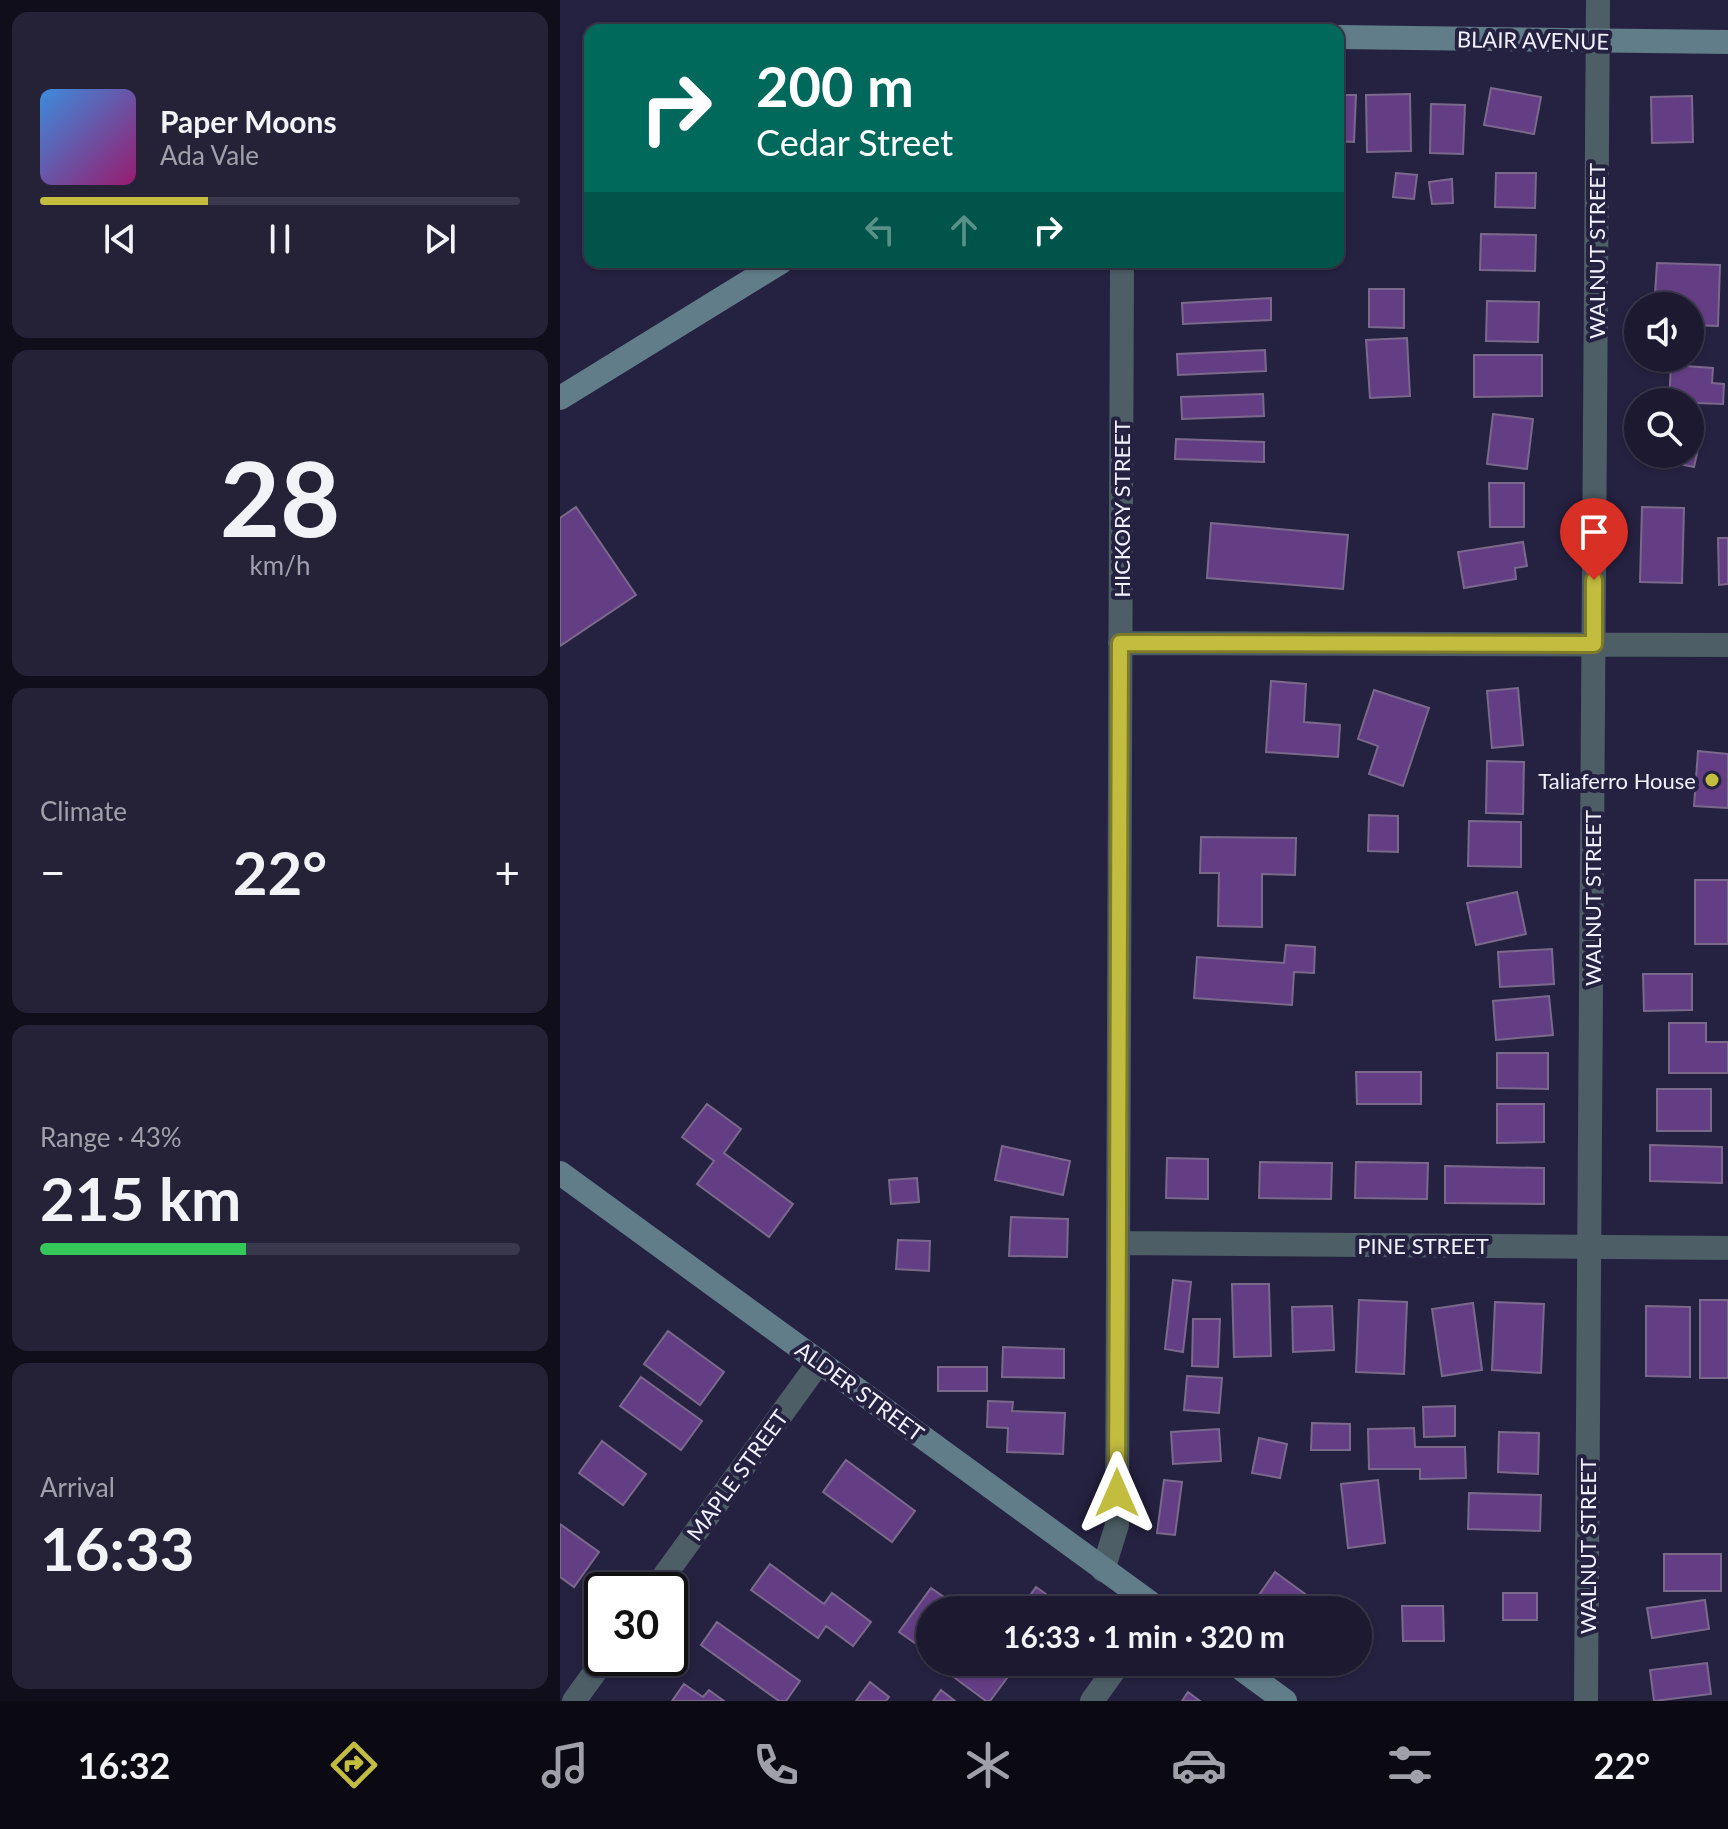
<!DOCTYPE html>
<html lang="en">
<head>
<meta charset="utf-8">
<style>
	body { margin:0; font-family:Lato,sans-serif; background:#252238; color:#f1f3f6; height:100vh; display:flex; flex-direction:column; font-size:30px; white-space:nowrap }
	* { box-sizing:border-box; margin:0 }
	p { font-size:26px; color:#a0a0ab }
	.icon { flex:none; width:44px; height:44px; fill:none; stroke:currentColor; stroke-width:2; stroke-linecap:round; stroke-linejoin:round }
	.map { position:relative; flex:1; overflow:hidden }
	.panel { display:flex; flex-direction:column; gap:12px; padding:12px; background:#0f0e1a; width:560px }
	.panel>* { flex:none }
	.hud { position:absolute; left:24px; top:24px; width:760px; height:244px; border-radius:16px; box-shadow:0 2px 6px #0004,0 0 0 2px #3a384c; background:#00695c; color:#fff; overflow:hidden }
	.tools { position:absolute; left:1064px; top:292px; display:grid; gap:16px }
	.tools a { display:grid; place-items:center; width:80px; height:80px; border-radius:50%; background:#1c1930; box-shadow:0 2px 6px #0004,0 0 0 2px #3a384c; font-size:40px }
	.speed { position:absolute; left:24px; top:1572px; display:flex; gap:16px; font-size:40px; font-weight:700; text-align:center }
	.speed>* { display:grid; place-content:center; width:104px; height:104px; border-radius:50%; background:#1c1930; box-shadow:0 2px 6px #0004,0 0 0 2px #3a384c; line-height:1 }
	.speed .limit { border:4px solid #111; border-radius:12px; background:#fff; color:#111 }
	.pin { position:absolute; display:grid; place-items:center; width:68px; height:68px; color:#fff; margin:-82px -34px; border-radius:50% 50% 50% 0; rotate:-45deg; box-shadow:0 0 8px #0007 }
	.pin .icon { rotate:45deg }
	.me { position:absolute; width:88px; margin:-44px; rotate:0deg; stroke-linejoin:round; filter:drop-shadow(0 0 6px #0008) }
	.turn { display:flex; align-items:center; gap:28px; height:168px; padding:0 40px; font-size:36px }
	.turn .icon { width:104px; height:104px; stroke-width:2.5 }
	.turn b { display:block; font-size:56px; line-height:68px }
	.lanes { display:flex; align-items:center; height:76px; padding:0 40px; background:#0003; justify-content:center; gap:40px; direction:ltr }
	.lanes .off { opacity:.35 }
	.big { font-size:60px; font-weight:700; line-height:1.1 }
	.panel .tile { flex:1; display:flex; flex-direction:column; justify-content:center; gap:12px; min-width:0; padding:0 28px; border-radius:16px; background:#252238 }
	.panel .dial { align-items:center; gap:0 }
	.dial b { font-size:104px; line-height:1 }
	.song { display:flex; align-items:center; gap:24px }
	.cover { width:96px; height:96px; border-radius:12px; background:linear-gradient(135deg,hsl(210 70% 55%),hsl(320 70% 35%)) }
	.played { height:8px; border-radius:4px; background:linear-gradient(90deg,#c2bd3f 35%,#3a384c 35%) }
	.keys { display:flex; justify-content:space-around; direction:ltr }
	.heat { display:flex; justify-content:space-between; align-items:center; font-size:44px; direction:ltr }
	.charge { height:12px; border-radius:6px; background:linear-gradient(90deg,#34c759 43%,#3a384c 0) }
	.trip { position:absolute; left:356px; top:1596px; width:456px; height:80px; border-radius:40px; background:#1c1930; box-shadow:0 2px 6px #0004,0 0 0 2px #3a384c; font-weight:700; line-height:80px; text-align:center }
	.tabs { display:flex; height:128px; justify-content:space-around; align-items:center; background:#0b0a13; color:#a0a0ab }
	.tabs .icon { width:56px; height:56px }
	.tabs .on { color:#c2bd3f }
	.tabs b { font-size:36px; color:#f1f3f6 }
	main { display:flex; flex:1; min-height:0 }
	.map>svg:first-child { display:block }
	.building { fill:#643e84; stroke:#7a698b; stroke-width:2 }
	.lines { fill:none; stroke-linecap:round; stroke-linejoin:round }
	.street { stroke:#4d5e66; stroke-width:24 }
	.secondary { stroke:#617d8a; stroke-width:24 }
	.route-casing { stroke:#7e7b29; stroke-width:20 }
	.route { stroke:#c2bd3f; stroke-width:14 }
	.poi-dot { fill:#c2bd3f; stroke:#252140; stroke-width:3 }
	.labels { text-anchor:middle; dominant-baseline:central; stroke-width:8; stroke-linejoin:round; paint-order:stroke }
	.street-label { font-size:22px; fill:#f1f1fe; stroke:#252140 }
	.poi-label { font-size:22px; fill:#f1f1fe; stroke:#252140; text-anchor:end }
</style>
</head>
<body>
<main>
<section class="panel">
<div class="tile">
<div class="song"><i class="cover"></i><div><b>Paper Moons</b><p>Ada Vale</p></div></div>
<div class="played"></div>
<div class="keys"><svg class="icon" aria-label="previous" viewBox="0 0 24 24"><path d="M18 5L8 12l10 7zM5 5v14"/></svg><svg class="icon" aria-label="pause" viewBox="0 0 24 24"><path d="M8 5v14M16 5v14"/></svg><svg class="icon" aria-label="next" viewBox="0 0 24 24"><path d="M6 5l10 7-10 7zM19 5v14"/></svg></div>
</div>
<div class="tile dial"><b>28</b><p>km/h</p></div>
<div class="tile"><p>Climate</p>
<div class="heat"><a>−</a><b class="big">22°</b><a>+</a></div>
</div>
<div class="tile"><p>Range · 43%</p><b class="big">215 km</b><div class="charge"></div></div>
<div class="tile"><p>Arrival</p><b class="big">16:33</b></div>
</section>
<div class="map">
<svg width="1168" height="1701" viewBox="0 0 1168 1701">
	<rect width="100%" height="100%" fill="#252140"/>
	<path class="building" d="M931 88 981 97 974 134 924 125Z
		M850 94 851 151 807 152 806 95Z
		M778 95H796L794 142 778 141Z
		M1132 96 1133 142 1092 143 1091 97Z
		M871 104 905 105 903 154 870 153Z
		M836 173 857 175 854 199 833 197Z
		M936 173H976L975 208 935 207Z
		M892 179 893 203 872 204 869 182Z
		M921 234 976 235 975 271 920 270Z
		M1097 263 1160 265 1158 326 1130 325V306H1117L1118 295 1095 294Z
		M809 289H844V328L809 327Z
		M711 298V320L623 324 622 303Z
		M927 301 979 302 978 342 926 341Z
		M847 338 850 396 810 398 806 340Z
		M705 350 706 371 618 375 617 354Z
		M914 355H982V396L914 397Z
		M1111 365 1153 368 1152 383 1164 384 1163 404 1109 402Z
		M703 394 704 416 622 419 621 397Z
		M933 414 973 419 967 469 927 464Z
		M1130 428 1142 431 1134 467 1080 456 1130 454Z
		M616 439 704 442V462L615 459Z
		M929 483H964V527H930Z
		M16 507 76 595 0 646V518Z
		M1082 507 1124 508 1122 583 1080 582Z
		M651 523 788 535 783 589 647 578Z
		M1158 538H1168V584L1159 585Z
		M963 542 967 566 955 568 956 579 904 588 898 552Z
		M711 681 746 684 744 722 780 725 778 757 706 752Z
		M958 688 963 745 932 748 927 691Z
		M814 690 869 708 843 786 809 774 818 746 798 739Z
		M1138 751 1168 754V808L1134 806Z
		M927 761 964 762 963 814 926 813Z
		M809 815 838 816V852L808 851Z
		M909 821 961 822V867L908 866Z
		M641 837 736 838 735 875 702 874V927L658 926 659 873H640Z
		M1135 880H1168V944H1135Z
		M957 892 966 934 916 945 907 903Z
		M726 945 755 947 754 973 734 972 732 1005 634 998 637 957 724 963Z
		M992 949 994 984 940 987 938 952Z
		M1083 974H1132V1010L1084 1011Z
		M989 996 993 1035 936 1040 933 1001Z
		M1109 1023H1146V1042H1168V1073H1109Z
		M937 1053H988V1089L937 1088Z
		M796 1072H861V1104H797Z
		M1097 1089H1151V1131H1097Z
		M147 1104 181 1129 164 1153 233 1204 209 1237 137 1184 154 1161 122 1137Z
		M937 1104H984V1142L937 1143Z
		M1090 1145 1162 1147V1183L1090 1181Z
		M442 1146 510 1161 503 1195 435 1180Z
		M607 1158 648 1159V1199L606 1198Z
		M700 1162 772 1163 771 1199 699 1198Z
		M796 1162 868 1163 867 1199 795 1198Z
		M885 1166 984 1168V1204L885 1203Z
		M357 1178 359 1202 331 1204 329 1180Z
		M451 1217 508 1219 507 1257 449 1256Z
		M338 1240 370 1241 369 1271 336 1269Z
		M613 1280 631 1282 623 1352 605 1349Z
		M672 1284H709L711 1356 674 1357Z
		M799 1300 847 1302 844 1374 796 1372Z
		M1140 1300H1168V1378H1140Z
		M935 1302 984 1304 981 1373 932 1370Z
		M913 1303 922 1370 882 1376 872 1309Z
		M772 1306 774 1350 733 1352 732 1307Z
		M1086 1306 1130 1307V1377L1086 1376Z
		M633 1319H660L658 1367 632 1366Z
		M108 1331 164 1372 140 1405 84 1364Z
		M443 1347 504 1349V1378L442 1377Z
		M378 1367H427V1391H378Z
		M627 1376 662 1378 659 1413 624 1410Z
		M81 1377 142 1421 121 1450 60 1406Z
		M428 1401 453 1402 452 1411 505 1413 503 1454 447 1452 448 1428 427 1427Z
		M895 1406V1436L864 1437 863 1407Z
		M752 1423 790 1424V1450H751Z
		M854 1428 855 1447H905L906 1478 860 1479V1469H809L808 1429Z
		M659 1429 661 1461 613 1464 611 1432Z
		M939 1432 979 1433 978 1474 938 1472Z
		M699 1438 727 1444 720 1478 692 1473Z
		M42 1441 86 1474 63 1505 19 1473Z
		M286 1460 355 1511 332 1542 263 1492Z
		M604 1480 622 1482 615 1535 597 1533Z
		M818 1480 825 1543 788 1548 781 1484Z
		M909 1493 981 1495 980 1531 908 1529Z
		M0 1524 39 1552 14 1587 0 1577Z
		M1104 1554H1161V1591H1104Z
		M210 1564 264 1604 272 1593 311 1622 293 1646 266 1626 258 1638 191 1590Z
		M715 1572 767 1610H699L692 1605Z
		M476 1587 504 1607 502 1610H460Z
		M371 1588 397 1606 394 1610H370V1643L365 1650 339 1632Z
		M943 1593H977V1620H943Z
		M1145 1600 1149 1629 1092 1638 1087 1608Z
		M842 1606H883L884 1641H843Z
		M157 1622 240 1681 226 1701H219L141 1645Z
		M378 1662H433L450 1674 430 1701H426L376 1664Z
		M1147 1663 1151 1694 1094 1701 1090 1670Z
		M310 1682 329 1697 326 1701H296Z
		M124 1684 143 1697 149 1690 164 1701H112Z
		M381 1690 395 1701H373Z
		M628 1692 640 1701H622Z"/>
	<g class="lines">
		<path class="street" d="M560 643 1168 645
			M558 1243 1168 1248
			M543 1570 557 1525 562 262
			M94 1590 260 1361
			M14 1701 45 1658
			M532 1701 560 1662
			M1026 1701 1038 0"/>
		<path class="secondary" d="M778 37 1168 42
			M0 398 221 262
			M0 1173 600 1610
			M672 1662 725 1701"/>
	</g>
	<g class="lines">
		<defs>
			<path id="route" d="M557 1493 560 643 1034 644V580"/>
		</defs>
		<use href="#route" class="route-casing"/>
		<use href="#route" class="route"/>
	</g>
	<circle class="poi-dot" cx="1152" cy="780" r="8"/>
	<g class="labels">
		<g class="street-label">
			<text transform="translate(973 40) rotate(1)">BLAIR AVENUE</text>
			<text transform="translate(1036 251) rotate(-90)">WALNUT STREET</text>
			<text transform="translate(561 509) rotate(-90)">HICKORY STREET</text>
			<text transform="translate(1032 898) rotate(-90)">WALNUT STREET</text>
			<text x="863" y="1245">PINE STREET</text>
			<text transform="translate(300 1391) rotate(36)">ALDER STREET</text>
			<text transform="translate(177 1475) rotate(-54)">MAPLE STREET</text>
			<text transform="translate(1027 1546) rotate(-90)">WALNUT STREET</text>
		</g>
		<g class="poi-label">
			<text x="1136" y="780">Taliaferro House</text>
		</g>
	</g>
</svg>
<div class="tools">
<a><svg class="icon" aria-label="sound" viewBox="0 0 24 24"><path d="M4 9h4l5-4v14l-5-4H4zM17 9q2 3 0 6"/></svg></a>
<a><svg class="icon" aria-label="search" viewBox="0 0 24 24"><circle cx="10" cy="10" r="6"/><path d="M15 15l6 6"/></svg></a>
</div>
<div class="speed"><div class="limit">30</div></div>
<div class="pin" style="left:1034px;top:580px;background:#d93025"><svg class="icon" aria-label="arrive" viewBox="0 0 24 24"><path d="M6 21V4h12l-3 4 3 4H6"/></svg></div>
<svg class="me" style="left:557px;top:1493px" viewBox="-20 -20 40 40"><path d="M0-17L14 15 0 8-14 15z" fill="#c2bd3f" stroke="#fff" stroke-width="4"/></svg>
<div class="trip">16:33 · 1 min · 320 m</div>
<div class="hud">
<div class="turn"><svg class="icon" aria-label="right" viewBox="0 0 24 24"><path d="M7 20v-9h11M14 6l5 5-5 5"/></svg><div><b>200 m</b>Cedar Street</div></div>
<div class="lanes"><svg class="icon off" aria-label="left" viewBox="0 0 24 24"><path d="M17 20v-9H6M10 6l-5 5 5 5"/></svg><svg class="icon off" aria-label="ahead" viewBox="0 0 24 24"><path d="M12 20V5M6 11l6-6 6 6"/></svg><svg class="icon" aria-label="right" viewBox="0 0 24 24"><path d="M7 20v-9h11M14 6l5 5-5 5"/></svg></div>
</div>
</div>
</main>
<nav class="tabs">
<b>16:32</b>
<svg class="icon on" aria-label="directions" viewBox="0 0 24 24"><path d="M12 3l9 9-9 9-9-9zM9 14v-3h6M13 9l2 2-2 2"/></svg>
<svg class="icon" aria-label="music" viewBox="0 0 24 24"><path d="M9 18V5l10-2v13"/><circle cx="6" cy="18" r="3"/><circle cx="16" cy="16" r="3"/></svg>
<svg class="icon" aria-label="phone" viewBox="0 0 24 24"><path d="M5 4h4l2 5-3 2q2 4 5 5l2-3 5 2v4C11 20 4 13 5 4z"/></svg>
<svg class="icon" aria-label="climate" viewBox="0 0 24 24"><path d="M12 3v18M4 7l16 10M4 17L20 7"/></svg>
<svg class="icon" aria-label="car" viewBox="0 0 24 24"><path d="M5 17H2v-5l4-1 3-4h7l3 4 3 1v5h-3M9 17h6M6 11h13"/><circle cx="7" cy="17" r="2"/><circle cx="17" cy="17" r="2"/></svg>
<svg class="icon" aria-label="filters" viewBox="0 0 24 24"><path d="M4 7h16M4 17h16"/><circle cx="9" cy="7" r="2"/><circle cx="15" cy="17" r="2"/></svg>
<b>22°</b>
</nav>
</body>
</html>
